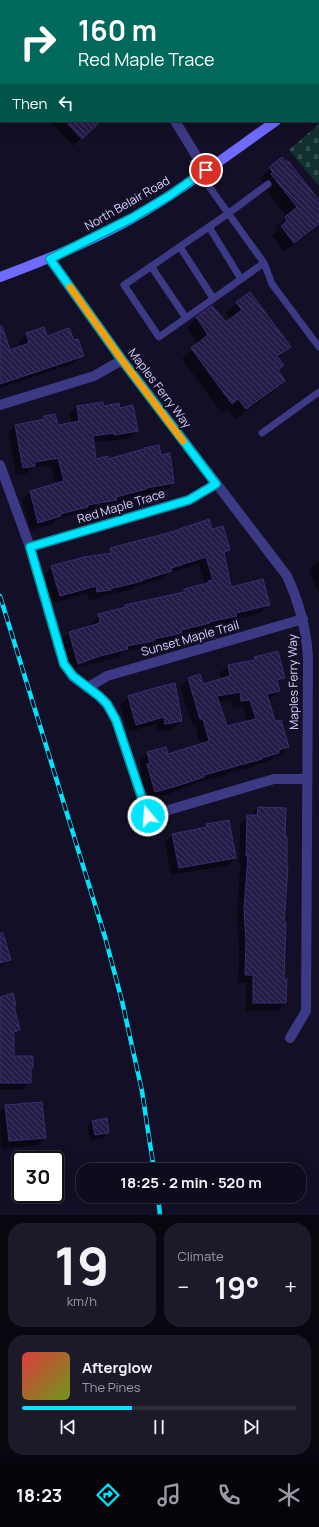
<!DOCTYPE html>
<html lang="en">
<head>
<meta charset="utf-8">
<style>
	body { margin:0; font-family:Manrope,sans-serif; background:#1c1929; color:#f1f3f6; height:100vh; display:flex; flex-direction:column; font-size:15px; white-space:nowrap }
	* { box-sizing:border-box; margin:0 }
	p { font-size:13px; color:#9b9ba3 }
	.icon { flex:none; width:22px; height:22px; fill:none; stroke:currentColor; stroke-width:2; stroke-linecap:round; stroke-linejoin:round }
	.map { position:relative; height:1215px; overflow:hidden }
	.sheet { display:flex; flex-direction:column; gap:8px; padding:8px; background:#08060f; flex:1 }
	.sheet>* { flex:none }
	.hud { position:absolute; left:0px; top:0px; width:319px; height:122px; box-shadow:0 4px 16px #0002,0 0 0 1px #2e2b3b; background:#00695c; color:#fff; overflow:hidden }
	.speed { position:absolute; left:12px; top:1151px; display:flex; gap:8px; font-size:20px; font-weight:700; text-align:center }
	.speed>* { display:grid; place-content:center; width:52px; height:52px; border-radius:50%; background:#0e0b1c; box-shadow:0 4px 16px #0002,0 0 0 1px #2e2b3b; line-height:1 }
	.speed .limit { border:2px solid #111; border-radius:6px; background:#fff; color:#111 }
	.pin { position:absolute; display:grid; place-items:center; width:34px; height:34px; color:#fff; margin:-17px; border:2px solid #fff; border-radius:50%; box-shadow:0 1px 4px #0007 }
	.me { position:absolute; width:44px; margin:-22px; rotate:342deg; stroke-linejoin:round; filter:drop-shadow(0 0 3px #0008) }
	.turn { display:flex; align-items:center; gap:14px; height:84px; padding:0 12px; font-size:18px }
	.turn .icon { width:52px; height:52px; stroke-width:2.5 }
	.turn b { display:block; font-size:28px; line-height:34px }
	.then { display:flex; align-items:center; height:38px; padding:0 12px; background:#0003; gap:8px; font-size:15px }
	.big { font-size:30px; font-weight:700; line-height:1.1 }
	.sheet .widget { flex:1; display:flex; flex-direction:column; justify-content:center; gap:6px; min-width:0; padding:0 14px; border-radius:16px; background:#1c1929 }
	.sheet .dial { align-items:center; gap:0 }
	.dial b { font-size:52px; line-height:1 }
	.song { display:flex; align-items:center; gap:12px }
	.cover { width:48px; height:48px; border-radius:6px; background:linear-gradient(135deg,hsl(0 70% 55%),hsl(80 70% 35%)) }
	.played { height:4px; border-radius:2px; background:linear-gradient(90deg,#00e5ff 40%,#2e2b3b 40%) }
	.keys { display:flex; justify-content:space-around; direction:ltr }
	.heat { display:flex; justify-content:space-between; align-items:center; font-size:22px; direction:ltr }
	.sheet .tiles { flex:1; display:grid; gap:8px; grid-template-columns:1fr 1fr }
	.widget:last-child { grid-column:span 2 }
	.trip { position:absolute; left:76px; top:1163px; width:230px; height:40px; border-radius:16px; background:#0e0b1c; box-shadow:0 4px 16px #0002,0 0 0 1px #2e2b3b; font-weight:700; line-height:40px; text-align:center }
	.tabs { display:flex; height:64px; justify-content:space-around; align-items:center; background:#06040b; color:#9b9ba3 }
	.tabs .icon { width:28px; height:28px }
	.tabs .selected { color:#00e5ff }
	.tabs b { font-size:18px; color:#f1f3f6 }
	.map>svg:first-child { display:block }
	.cemetery { fill:url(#cemetery-stones) }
	.shadow { fill:#0007; fill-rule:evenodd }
	.building { fill:url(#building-back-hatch); stroke:#3b2d73; fill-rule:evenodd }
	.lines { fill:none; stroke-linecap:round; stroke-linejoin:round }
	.lane { stroke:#3d3a85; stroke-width:7 }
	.street { stroke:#3d3a85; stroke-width:10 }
	.secondary { stroke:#6f6bff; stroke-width:10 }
	.rail-casing { stroke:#00e5ff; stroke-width:4.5 }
	.rail { stroke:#130f26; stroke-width:3; stroke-dasharray:9; stroke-linecap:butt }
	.route-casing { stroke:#0095a6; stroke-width:10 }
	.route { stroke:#00e5ff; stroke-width:7 }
	.slow { stroke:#f59e0b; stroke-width:7 }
	.labels { text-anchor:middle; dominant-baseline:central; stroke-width:4; stroke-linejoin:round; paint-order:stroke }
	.street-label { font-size:12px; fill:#d9d4ff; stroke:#130f26 }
</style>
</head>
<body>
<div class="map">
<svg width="319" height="1215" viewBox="0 0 319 1215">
	<defs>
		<pattern id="cemetery-stones" width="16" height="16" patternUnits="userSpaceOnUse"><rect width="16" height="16" fill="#12302f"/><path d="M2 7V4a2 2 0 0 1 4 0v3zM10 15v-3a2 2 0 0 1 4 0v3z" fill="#344d4e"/></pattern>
		<pattern id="building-back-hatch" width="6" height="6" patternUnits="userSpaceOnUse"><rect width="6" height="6" fill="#241b47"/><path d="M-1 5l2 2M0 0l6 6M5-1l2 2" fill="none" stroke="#433b63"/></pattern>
	</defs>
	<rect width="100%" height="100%" fill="#130f26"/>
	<path class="cemetery" d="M319 124V186L289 150Z"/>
	<path class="shadow" d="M242 0H256L254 1Z
		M50 121H96L90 131 73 146Z
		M282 158 319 202V226L284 252 272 236 277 231 275 228 287 217 261 184 263 183 260 178Z
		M250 293 290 347 278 358 277 371 284 381 274 391 236 419 228 409 222 413 182 359 198 344 187 328 197 318 226 323 231 319 226 313 236 303Z
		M26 334 73 342 83 356 75 363 0 388V343L9 351 21 347 19 341Z
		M77 407 119 409 137 430 129 438 106 442V440L93 442 96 460 108 461 160 456 173 483 166 491 139 495 137 496 111 504 108 507 80 513 55 520 52 524 31 530 22 500 30 492 56 485 51 465 32 468 27 473 16 475 8 433 15 426 40 421 44 417 57 427 71 424 70 414Z
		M211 531 229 550 223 555 230 588 268 605 261 613 232 620 228 623 202 629 201 630 177 637 173 640 148 646 145 648 123 652 119 657 80 667 71 637H69L79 668 71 671 61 641 69 633 92 626 91 623 99 615 123 609 126 606 180 594 184 590 205 585 199 564 169 573 163 579 136 586 134 589 104 595 102 598 89 600 88 593 52 603 44 575 52 567 105 555 111 549Z
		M319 561V594L309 570Z
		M255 658 283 677 277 684 279 691 271 699 267 700 274 723 288 747 280 755 275 756 270 761 255 765 253 767 226 774 224 776 197 782 195 784 168 794 147 800 139 772 142 770 139 760 147 753 168 755 200 745 195 726 193 727 180 687 188 679 202 685 221 679 220 673 228 666 251 661ZM232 700 233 709 243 707 247 722 226 728 218 702Z
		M174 685 181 721 173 729 157 732 156 724 128 732 120 705 128 697Z
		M258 808 285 809 283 923V980L285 1003 278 1011H246V983H238L239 950 237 918 240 863 239 864 240 824Z
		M206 825 235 858 227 866 171 875 165 842 173 835 202 829Z
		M0 939 9 960 0 968Z
		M0 998 15 1005 13 1007 19 1030 13 1036V1057L32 1068 30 1070V1082L22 1090H0Z
		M6 1106 45 1138 37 1145 1 1149 0 1112Z
		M93 1121 108 1132 103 1138 90 1140 87 1127Z
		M21 1182V1194H44L21 1203 14 1188Z"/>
	<path class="building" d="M65 121H101L82 139Z
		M282 157 286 162 288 161 319 200V224L294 243 281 226 287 221 285 217 297 207 271 174 273 172 269 167Z
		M250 292 291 347 277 356 284 365 278 370 285 381 246 409 238 399 232 404 191 348 208 335 196 317 212 306 226 322 242 310 236 302Z
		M0 326H2L10 350 29 343 26 333 44 327 47 336 69 328 74 340 78 339 84 356 0 384Z
		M103 402 104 406 119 403 120 408 133 405 138 431 114 435V433L93 436 96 459 108 456V459L144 449V448L159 445 161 455 170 453 174 483 146 488V489L116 497 117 500 87 505 88 507 60 514 61 516 38 523 30 491 64 481 58 458 35 462V466L23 468 15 425 44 419V416L55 414 58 425 79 421 77 406Z
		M209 519 212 529 223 526 230 550 224 552 231 587 263 579 270 605 236 613 237 616 209 622 210 623 181 630 182 633 154 639V641L127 646 128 649 100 656 78 664 69 632 100 623 98 614 126 607 125 605 184 592V589L208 583V581L213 580 206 557 171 568 172 571 142 580V581L110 589 111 590 97 592 96 586 60 596 51 566 84 557 111 553 110 548 168 533Z
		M278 651 285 678 277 680 280 691 267 694 275 721 281 720 289 747 279 750V753L261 758 262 759 204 775V777L177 786 155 792 147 764 150 763 147 752 166 747 168 754 209 741 203 719H200L188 678 200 674 203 684 230 676 228 665 255 660 254 657ZM240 692 241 701 250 700 256 719 227 726 217 696Z
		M175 683 182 721 165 724 164 717 136 725 128 696 158 687Z
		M258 807 286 808 285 837H287V867H288L284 922H286L284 979H287L286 1003H253V975H245L246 941 244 909 248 856H246L247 815H257Z
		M229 820 236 858 179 868 172 834 207 827 206 824Z
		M0 933H3L11 960 0 963Z
		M13 993 16 1005 14 1006 20 1030 14 1032V1056H33V1068H31V1083H0V997Z
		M42 1102 46 1138 9 1141 5 1105Z
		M107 1118 109 1133 95 1135 92 1121Z"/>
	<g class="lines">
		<path class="lane" d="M200 174 264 263 272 284 319 347
			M209 227 241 279
			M180 247 213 298
			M264 263 159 337 124 285 229 213 268 184
			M151 266 186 318
			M262 433 319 392"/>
		<path class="street" d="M87 0V1
			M175 121 205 170
			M50 259 122 360 287 576C299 602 306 627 308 656L306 1011 290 1038
			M0 405 94 376 122 360
			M0 465 30 547 64 664 73 677 99 696 107 704 116 720 148 816 274 779H307
			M30 547 189 500 216 484
			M87 688 107 676 303 619"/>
		<path class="secondary" d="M318 92 319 91
			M0 277C46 260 91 242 133 218 183 189 229 154 276 121"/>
		<defs>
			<path id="rail" d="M0 596 105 937 122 1001 142 1091 154 1170
				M158 1196 160 1215"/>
		</defs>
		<use href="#rail" class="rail-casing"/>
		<use href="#rail" class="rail"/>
	</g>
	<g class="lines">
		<defs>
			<path id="route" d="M148 816 116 720 107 704 99 696 73 676 64 664 30 547 189 500 216 484 122 360 50 259 132 218 169 196 206 170"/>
		</defs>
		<use href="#route" class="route-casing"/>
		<use href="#route" class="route"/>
		<path class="slow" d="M70 287 122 360 183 441"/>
	</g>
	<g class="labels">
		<g class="street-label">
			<text transform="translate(127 203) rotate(-30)">North Belair Road</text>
			<text transform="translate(160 388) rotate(53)">Maples Ferry Way</text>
			<text transform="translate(121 506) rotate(-17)">Red Maple Trace</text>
			<text transform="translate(190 638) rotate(-16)">Sunset Maple Trail</text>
			<text transform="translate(293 682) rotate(-91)">Maples Ferry Way</text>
		</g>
	</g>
</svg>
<div class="speed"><div class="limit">30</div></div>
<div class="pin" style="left:206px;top:170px;background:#d93025"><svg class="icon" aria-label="arrive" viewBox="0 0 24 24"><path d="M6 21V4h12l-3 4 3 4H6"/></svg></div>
<svg class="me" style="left:148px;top:816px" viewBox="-20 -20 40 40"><circle r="17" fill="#00e5ff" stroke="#fff" stroke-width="3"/><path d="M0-11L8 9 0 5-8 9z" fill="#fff"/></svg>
<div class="trip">18:25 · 2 min · 520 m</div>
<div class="hud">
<div class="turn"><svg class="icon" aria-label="right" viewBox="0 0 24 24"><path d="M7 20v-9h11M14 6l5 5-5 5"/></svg><div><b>160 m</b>Red Maple Trace</div></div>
<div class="then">Then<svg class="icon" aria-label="left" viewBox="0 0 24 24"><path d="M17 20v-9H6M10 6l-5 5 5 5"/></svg></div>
</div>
</div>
<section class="sheet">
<div class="tiles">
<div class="widget dial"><b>19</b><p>km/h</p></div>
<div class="widget"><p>Climate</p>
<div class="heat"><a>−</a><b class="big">19°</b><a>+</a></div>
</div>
<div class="widget">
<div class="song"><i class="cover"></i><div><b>Afterglow</b><p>The Pines</p></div></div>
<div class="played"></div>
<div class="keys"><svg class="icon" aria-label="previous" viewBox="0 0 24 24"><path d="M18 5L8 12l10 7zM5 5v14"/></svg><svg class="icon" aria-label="pause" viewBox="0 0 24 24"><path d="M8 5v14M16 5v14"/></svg><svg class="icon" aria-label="next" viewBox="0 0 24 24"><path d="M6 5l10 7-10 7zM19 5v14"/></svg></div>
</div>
</div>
</section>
<nav class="tabs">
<b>18:23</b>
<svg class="icon selected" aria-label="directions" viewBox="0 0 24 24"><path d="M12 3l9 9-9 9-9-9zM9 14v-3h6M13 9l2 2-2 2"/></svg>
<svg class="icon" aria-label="music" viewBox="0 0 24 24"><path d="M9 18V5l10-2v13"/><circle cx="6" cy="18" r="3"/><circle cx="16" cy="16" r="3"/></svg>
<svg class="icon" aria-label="phone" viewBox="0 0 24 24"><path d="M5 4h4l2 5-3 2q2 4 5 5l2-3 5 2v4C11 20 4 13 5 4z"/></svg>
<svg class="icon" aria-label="climate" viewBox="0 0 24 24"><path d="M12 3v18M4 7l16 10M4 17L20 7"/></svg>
</nav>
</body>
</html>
